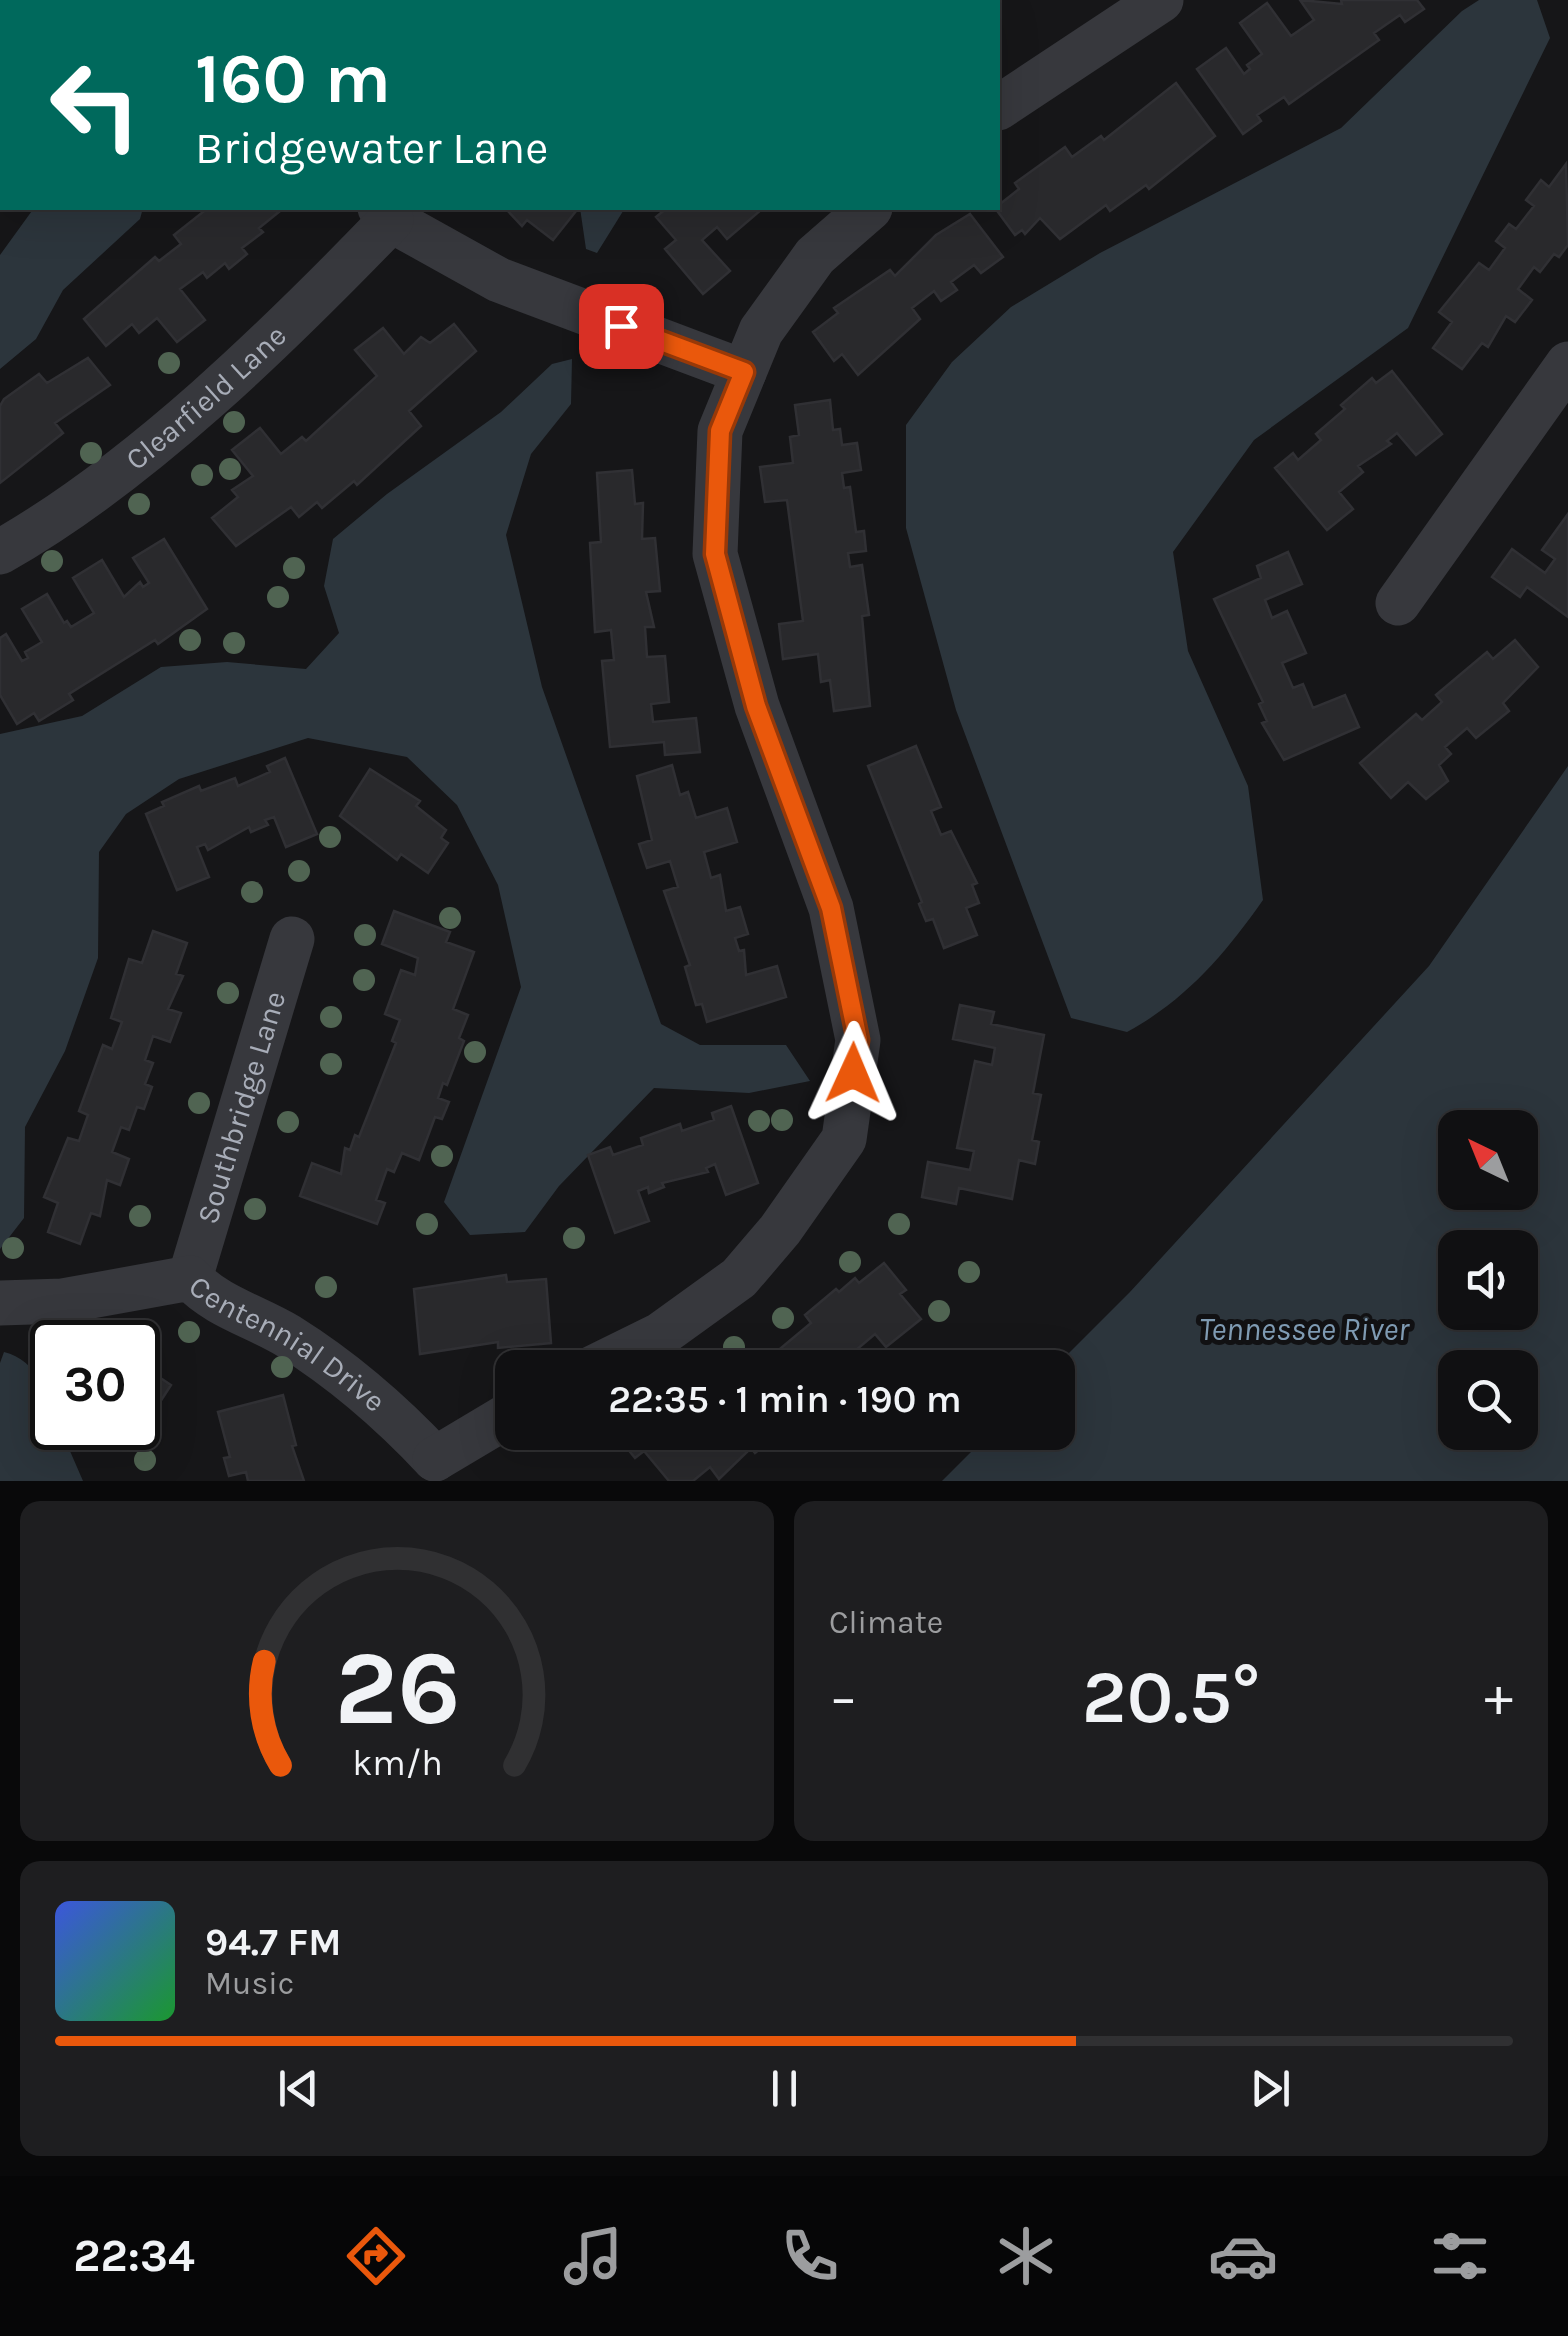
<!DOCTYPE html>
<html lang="en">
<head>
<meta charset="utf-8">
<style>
	body { margin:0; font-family:Karla,sans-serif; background:#1e1e20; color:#f1f3f6; height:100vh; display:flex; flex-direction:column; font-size:38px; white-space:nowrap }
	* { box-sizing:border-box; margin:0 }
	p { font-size:32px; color:#9c9d9f }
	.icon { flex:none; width:55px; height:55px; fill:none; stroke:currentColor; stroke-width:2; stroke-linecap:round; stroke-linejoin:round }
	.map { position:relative; height:1481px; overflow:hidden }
	.details { display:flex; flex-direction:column; gap:20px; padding:20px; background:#09090a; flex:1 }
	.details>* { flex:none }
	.top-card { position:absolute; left:0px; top:0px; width:1000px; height:210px; box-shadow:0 10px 40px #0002,0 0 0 2px #303032; background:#00695c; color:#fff; overflow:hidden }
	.needle { width:65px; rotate:317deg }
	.fabs { position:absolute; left:1438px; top:1110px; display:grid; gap:20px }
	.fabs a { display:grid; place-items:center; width:100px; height:100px; border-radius:20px; background:#101012; box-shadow:0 10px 40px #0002,0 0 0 2px #303032; font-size:50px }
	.speed { position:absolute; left:30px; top:1320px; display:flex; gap:20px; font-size:50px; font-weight:700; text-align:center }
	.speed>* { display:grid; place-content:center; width:130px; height:130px; border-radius:50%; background:#101012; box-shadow:0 10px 40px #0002,0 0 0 2px #303032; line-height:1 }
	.speed .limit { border:5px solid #111; border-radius:15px; background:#fff; color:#111 }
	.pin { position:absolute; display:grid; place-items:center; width:85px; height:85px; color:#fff; margin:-42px; border-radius:20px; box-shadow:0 5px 15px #0006 }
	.me { position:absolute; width:110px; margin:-55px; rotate:1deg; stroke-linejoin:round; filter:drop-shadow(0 0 8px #0008) }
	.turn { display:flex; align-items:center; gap:35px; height:210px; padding:0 30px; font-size:45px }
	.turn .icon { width:130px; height:130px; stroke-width:2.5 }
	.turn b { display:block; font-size:70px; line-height:85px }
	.big { font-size:75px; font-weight:600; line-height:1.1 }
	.details .widget { flex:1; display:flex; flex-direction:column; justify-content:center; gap:15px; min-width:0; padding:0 35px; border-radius:20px; background:#1e1e20 }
	.details .dial { align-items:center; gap:0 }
	.dial svg { height:260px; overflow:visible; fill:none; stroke:#303032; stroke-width:7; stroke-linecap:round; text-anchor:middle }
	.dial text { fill:#f1f3f6; stroke:none }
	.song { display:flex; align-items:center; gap:30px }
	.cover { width:120px; height:120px; border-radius:15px; background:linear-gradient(135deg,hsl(230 70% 55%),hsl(130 70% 35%)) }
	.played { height:10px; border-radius:5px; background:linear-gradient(90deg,#ea580c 70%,#303032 70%) }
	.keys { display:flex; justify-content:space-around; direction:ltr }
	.heat { display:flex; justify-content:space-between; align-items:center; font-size:55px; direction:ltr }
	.details .tiles { flex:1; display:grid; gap:20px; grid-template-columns:1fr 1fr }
	.widget:last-child { grid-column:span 2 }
	.trip { position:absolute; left:495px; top:1350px; width:580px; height:100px; border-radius:20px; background:#101012; box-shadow:0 10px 40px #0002,0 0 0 2px #303032; font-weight:600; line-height:100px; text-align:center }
	.tabs { display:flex; height:160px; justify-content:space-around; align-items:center; background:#060607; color:#9c9d9f }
	.tabs .icon { width:70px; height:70px }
	.tabs .on { color:#ea580c }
	.tabs b { font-size:45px; color:#f1f3f6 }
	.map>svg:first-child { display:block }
	.water { fill:#2c353c; fill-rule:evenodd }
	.building { fill:#29292c; stroke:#303034; stroke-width:2.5 }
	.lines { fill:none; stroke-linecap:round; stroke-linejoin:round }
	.minor { stroke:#37383d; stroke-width:45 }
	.tree { fill:#506452 }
	.route-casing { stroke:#983908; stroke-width:25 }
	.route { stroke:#ea580c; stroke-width:18 }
	.labels { text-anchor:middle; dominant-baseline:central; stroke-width:10; stroke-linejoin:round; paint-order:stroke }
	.street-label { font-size:30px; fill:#a8adb8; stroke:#111113 }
	.water-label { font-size:32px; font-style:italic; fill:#7f9bb3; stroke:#111113 }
</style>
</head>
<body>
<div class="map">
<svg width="1568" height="1481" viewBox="0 0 1568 1481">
	<rect width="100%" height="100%" fill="#161618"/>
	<path class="water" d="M1479 0H1537L1550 38 1408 328 1254 440 1173 552 1188 651 1248 786 1263 900C1225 954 1186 1000 1127 1032L1071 1018 956 710 906 528V425L952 362 1011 307 1100 253 1341 128 1462 11Z
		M34 208H143L140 219 63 290 36 339 0 369V255Z
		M580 208H625L597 253 586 249Z
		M572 359 571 404 531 454 506 535 542 687 661 1024 700 1045H786L810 1081 749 1093 654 1088 559 1186 525 1232 470 1235 444 1202 521 987 498 885 457 805 407 757 308 738 179 779 126 814 99 852 98 958 65 1051 25 1127 24 1218 0 1249V734L82 716 161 667 227 662 306 669 339 633 324 586 333 539 387 494 501 412 552 364Z
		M1568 766V1481H942L990 1433 1058 1432 1055 1367 1130 1292 1429 966ZM1455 1128H1520V1192H1455ZM1455 1248H1520V1312H1455ZM1455 1368H1520V1432H1455Z
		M4 1352C37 1360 52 1396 52 1428H60L83 1481H0V1363Z"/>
	<path class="building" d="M745 0H859L856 2Z
		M1300 0 1342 4 1341 0H1417L1424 9 1405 22 1400 15 1374 33 1379 40 1289 104 1284 97 1257 115 1261 121 1243 134 1197 69 1226 48 1244 74 1250 69 1247 65 1262 54 1240 23 1267 3 1291 36 1314 20Z
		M1176 83 1215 136 1149 189 1146 185 1110 211 1106 205 1060 239 1040 218 1025 234 1022 230 1015 235 995 208 1019 189 1015 183 1065 147 1072 157 1101 136 1104 140Z
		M1566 164 1568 245 1559 257 1554 254 1540 272 1534 267 1518 289 1532 300 1515 322 1506 316 1488 347 1482 343 1462 369 1433 348 1452 322 1439 312 1479 263 1489 270 1505 248 1496 241 1509 224 1516 229 1534 206 1526 200 1541 180 1549 187Z
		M208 208 280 211 259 228 263 232 242 248 247 254 229 269 225 263 207 278 203 272 180 289 205 320 177 342 157 318 139 333 132 324 106 346 84 319 155 257 159 261 181 244 174 235Z
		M505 208H571L576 211 553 240 527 220 522 226Z
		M667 208 761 210 727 239 717 227 702 240 730 271 703 294 665 249 676 240 656 217Z
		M970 214 1003 257 981 273 974 265 951 282 957 290 941 301 934 291 912 308 920 319 858 375 842 354 834 361 813 332 838 313 834 308 890 270 895 276 936 235Z
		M454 324 476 351 409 411 421 426 357 485 354 481 322 508 317 502 299 517 291 507 236 546 212 518 238 497 232 490 253 476 232 450 260 428 281 454 302 437 306 441 377 376 355 350 383 328 404 354 421 337 430 343Z
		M88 358 110 385 55 423 63 433 0 483V406L4 399 39 374 47 383Z
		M1392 371 1442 434 1416 455 1397 433 1387 441 1391 444 1358 466 1363 472 1339 492 1353 509 1327 530 1275 468 1293 453 1298 460 1321 440 1316 434 1345 409 1341 405 1372 378 1376 383Z
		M830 400 833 430 840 429 842 445 857 443 861 470 842 473 844 488 850 487 856 532 864 531 866 551 848 553 850 567 862 565 869 615 862 616 870 706 834 711 830 680 821 682 818 654 783 659 779 624 803 621 787 500 765 502 760 467 793 463 790 437 799 435 795 405Z
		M632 470 635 504 643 503 642 539 655 538 660 591 646 592 654 627H645L647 657 665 656 669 702 651 704 653 722 696 718 700 752 665 755 664 742 610 747 602 661 614 660 611 630 595 632 590 543 601 542 597 473Z
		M1568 514V617L1527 587 1520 597 1492 577 1512 549 1545 573 1555 559 1542 550Z
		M164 539 207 609 158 644 155 640 69 694 73 700 39 721 34 713 17 724 0 695V638L6 634 22 661 28 658 25 652 42 642 22 609 47 594 64 623 67 621 71 627 94 613 73 578 102 560 124 597 140 582 143 587 149 583 133 558Z
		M1288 552 1302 584 1265 600 1272 618 1287 611 1306 653 1282 663 1293 688 1303 684 1313 708 1345 695 1359 727 1284 760 1262 723 1267 721 1259 704 1263 702 1214 599 1261 578 1257 566Z
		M1515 640 1538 667 1503 703 1509 711 1476 738 1467 728 1445 747 1451 754 1439 765 1448 781 1426 799 1408 782 1391 798 1360 763 1416 714 1422 720 1442 702 1436 695 1487 652 1493 659Z
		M916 746 941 807 931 811 941 835 951 831 977 883 972 885 979 903 966 908 977 935 944 948 933 919 926 921 919 904 922 902 868 766Z
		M285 758 317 834 286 847 274 817 265 820 268 825 251 832 249 827 208 850 205 844 197 847 209 877 177 890 146 814 164 806 162 802 199 786 201 791 235 778 238 786 270 772 267 766Z
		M672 765 680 795 688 792 696 818 727 808 737 842 704 852 711 878 720 875 726 911 740 907 748 934 735 938 739 951 744 950 746 975 777 966 786 997 707 1022 702 1004 696 1005 685 967 690 965 664 891 678 887 670 861 647 868 639 844 652 840 637 776Z
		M370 769 420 801 416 806 446 830 441 838 448 843 428 873 401 854 397 860 340 816Z
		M394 911 450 932 446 942 474 952 453 1009 468 1015 459 1038 464 1041 447 1085 443 1083 438 1098 449 1102 442 1119 435 1117 419 1160 402 1153 394 1172 387 1169 376 1200 385 1203 377 1224 300 1196 312 1163 341 1174 345 1148 350 1150 355 1135 359 1137 396 1043 392 1041 400 1020 385 1014 401 970 415 975 418 958 382 944Z
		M153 931 187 943 176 974 183 976 168 1009 181 1013 170 1042 153 1036 145 1060 153 1063 145 1084 152 1087 144 1109 137 1107 129 1130 121 1127 112 1152 129 1159 120 1185 107 1180 100 1216 91 1213 80 1244 48 1232 58 1203 44 1197 68 1138 79 1141 88 1115 79 1111 103 1045 112 1049 122 1022 111 1018 129 959 142 963Z
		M960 1005 994 1012 991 1024 1044 1035 1033 1093 1041 1095 1032 1140 1039 1142 1035 1164 1019 1160 1012 1199 959 1188 956 1204 922 1197 928 1162 970 1170 974 1151 957 1148 975 1061 992 1065 995 1048 953 1039Z
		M731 1106 758 1183 726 1195 715 1164 706 1168 708 1172 662 1183 664 1187 649 1193 648 1187 638 1191 649 1221 615 1233 588 1155 610 1147 613 1155 643 1145 641 1138 680 1124 682 1131 714 1120 712 1113Z
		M884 1263 906 1290 900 1294 921 1319 886 1347 875 1334 843 1361 848 1368H757L811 1323 805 1315 836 1289 839 1292 855 1278 859 1283Z
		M506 1275 507 1282 546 1279 551 1343 498 1348V1342L420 1354 414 1289Z
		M138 1363 171 1385 140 1433 130 1428H138Z
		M283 1395 296 1445 292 1446 304 1481H248L246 1472 229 1476 224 1458 230 1457 218 1412Z
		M614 1432H664L667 1442 678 1432 798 1434 782 1447 774 1438 755 1453 751 1448 719 1479 710 1467 693 1481H669L644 1451 635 1458Z"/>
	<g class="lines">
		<g class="minor">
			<path d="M273 0 274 2"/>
			<path d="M945 0 947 2"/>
			<path d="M998 108 1161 0"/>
			<path d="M380 208 391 220 499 280 744 372"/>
			<path id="s1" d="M0 552C141 472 279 336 391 220"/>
			<path d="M1398 603 1568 364"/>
			<path id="s2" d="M190 1278 292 939"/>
			<path id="s3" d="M0 1303 63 1301 190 1278C217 1307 255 1316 288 1336 344 1371 390 1411 435 1459"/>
			<path d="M593 1368 660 1335 739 1278 780 1230 844 1139 858 1040 831 908 757 706 715 554 720 431 761 331 815 256 870 208"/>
			<path d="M435 1459 512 1413"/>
		</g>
	</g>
	<g class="tree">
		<circle cx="169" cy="363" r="11"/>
		<circle cx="234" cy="422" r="11"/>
		<circle cx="91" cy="453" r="11"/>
		<circle cx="230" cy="469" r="11"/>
		<circle cx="202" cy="475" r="11"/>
		<circle cx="139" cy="504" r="11"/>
		<circle cx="52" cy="561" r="11"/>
		<circle cx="294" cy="568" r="11"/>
		<circle cx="278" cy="597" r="11"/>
		<circle cx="190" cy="640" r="11"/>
		<circle cx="234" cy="643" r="11"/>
		<circle cx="330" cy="837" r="11"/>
		<circle cx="299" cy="871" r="11"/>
		<circle cx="252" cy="892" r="11"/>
		<circle cx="450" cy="918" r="11"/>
		<circle cx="365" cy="935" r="11"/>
		<circle cx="364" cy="980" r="11"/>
		<circle cx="228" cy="993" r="11"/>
		<circle cx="331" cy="1017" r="11"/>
		<circle cx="475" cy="1052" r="11"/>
		<circle cx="331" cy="1064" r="11"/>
		<circle cx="199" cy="1103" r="11"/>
		<circle cx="782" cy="1120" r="11"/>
		<circle cx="759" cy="1121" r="11"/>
		<circle cx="288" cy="1122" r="11"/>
		<circle cx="442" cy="1156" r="11"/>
		<circle cx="255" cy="1209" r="11"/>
		<circle cx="140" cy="1216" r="11"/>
		<circle cx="427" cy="1224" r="11"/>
		<circle cx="899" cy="1224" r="11"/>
		<circle cx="574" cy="1238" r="11"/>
		<circle cx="13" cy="1248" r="11"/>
		<circle cx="850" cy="1262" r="11"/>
		<circle cx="969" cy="1272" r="11"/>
		<circle cx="326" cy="1287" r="11"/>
		<circle cx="939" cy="1311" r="11"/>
		<circle cx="783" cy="1318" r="11"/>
		<circle cx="91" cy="1329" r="11"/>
		<circle cx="189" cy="1332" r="11"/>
		<circle cx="734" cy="1347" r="11"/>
		<circle cx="282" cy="1367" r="11"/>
		<circle cx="145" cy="1460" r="11"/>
	</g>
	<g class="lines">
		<defs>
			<path id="route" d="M621 326 744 372 720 431 715 554 756 706 831 908 858 1040 853 1073"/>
		</defs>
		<use href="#route" class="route-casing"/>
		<use href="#route" class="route"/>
	</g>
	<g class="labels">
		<g class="street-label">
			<text stroke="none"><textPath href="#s1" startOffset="258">Clearfield Lane</textPath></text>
			<text stroke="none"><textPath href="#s2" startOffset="178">Southbridge Lane</textPath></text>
			<text stroke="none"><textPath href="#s3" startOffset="310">Centennial Drive</textPath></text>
		</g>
		<g class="water-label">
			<text x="1304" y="1329">Tennessee River</text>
		</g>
	</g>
</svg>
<div class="fabs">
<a><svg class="needle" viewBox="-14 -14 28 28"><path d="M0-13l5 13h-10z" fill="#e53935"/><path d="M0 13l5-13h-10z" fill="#9c9d9f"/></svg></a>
<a><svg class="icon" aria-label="sound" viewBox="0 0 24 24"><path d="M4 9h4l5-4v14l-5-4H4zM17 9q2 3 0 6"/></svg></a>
<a><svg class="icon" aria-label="search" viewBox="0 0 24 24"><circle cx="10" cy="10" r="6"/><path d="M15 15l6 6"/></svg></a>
</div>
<div class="speed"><div class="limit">30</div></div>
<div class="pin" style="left:621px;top:326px;background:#d93025"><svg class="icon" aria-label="arrive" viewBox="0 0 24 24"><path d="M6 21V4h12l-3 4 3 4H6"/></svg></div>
<svg class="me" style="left:853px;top:1073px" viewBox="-20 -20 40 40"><path d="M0-17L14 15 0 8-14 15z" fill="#ea580c" stroke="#fff" stroke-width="4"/></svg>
<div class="trip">22:35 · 1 min · 190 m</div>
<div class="top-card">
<div class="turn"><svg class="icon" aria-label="left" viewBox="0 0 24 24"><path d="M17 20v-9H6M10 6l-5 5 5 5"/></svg><div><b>160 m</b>Bridgewater Lane</div></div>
</div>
</div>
<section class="details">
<div class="tiles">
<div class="widget dial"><svg viewBox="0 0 100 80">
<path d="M14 69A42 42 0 1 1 86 69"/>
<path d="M14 69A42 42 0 0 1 9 37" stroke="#ea580c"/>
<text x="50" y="56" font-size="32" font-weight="700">26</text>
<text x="50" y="72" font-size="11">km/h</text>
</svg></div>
<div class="widget"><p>Climate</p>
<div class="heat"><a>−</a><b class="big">20.5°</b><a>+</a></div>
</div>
<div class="widget">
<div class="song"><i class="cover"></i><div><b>94.7 FM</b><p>Music</p></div></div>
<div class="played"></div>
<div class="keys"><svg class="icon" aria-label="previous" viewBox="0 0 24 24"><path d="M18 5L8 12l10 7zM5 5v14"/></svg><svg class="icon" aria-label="pause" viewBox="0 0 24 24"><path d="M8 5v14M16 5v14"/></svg><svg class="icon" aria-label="next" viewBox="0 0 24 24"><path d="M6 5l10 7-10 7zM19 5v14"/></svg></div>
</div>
</div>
</section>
<nav class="tabs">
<b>22:34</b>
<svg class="icon on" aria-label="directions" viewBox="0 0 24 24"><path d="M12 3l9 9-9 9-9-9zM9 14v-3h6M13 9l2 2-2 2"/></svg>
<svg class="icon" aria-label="music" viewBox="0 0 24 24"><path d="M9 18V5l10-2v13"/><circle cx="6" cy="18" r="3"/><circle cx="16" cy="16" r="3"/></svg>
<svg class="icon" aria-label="phone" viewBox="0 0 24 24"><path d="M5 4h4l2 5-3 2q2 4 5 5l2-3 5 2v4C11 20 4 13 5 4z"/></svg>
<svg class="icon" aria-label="climate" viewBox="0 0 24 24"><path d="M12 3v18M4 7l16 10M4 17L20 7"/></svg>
<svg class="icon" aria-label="car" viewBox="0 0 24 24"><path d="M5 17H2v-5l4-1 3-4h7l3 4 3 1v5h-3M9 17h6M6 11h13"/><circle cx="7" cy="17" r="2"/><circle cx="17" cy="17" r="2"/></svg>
<svg class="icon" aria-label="filters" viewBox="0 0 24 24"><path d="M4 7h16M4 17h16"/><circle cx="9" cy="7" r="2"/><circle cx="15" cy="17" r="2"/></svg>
</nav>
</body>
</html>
